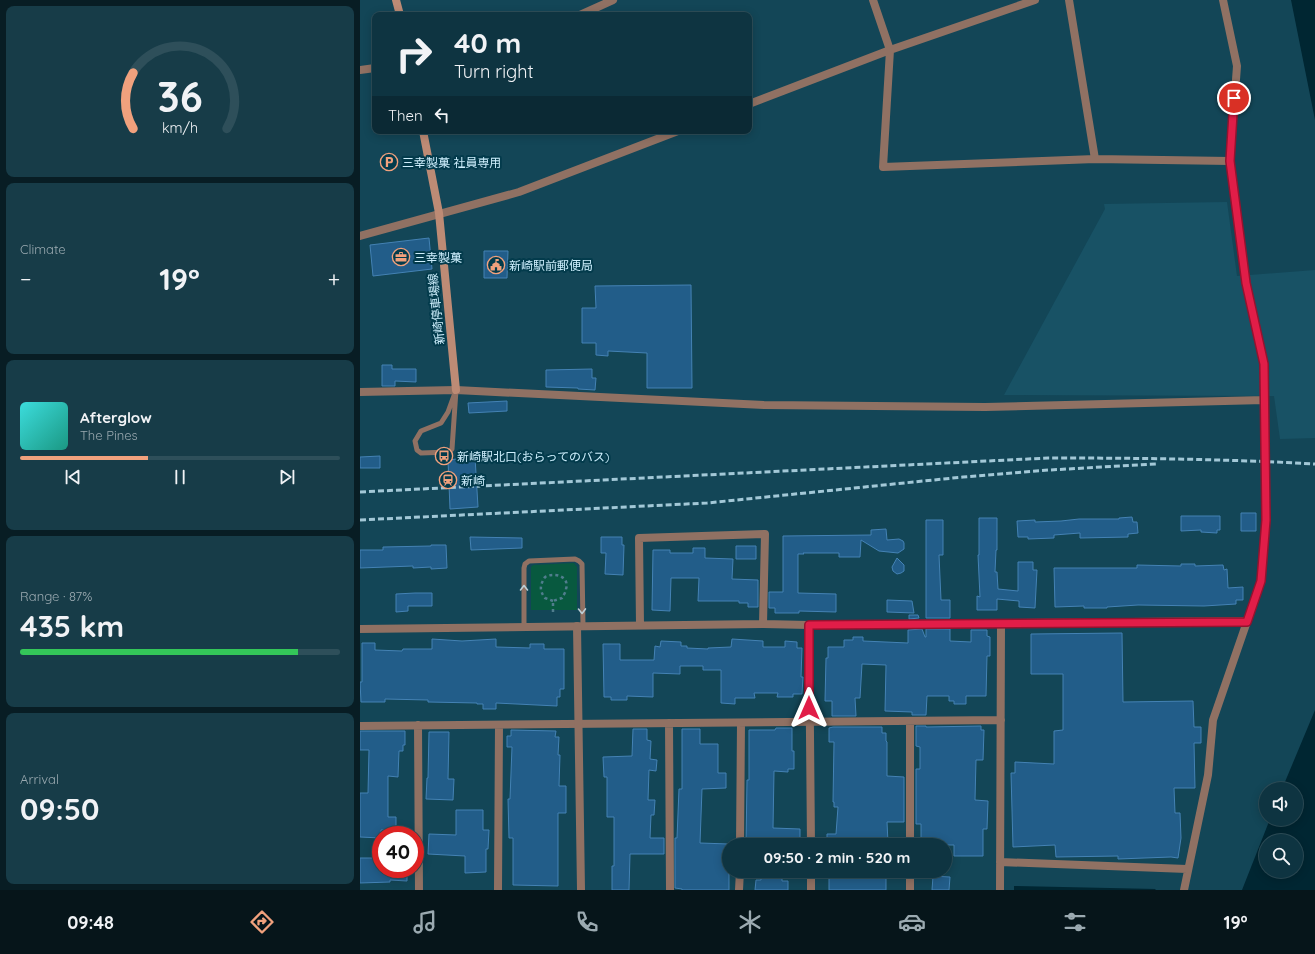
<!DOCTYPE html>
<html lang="en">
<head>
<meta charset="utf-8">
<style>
	body { margin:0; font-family:Quicksand,"Noto Sans JP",sans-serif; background:#173c48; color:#f1f3f6; height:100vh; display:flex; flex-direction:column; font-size:15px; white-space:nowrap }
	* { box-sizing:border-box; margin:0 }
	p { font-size:13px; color:#9baab1 }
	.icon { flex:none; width:22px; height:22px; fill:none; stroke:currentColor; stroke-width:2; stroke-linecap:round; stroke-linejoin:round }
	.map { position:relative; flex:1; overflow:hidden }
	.sheet { display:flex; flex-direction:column; gap:6px; padding:6px; background:#081d24; width:360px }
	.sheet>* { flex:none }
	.guide { position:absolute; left:12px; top:12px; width:380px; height:122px; border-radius:8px; box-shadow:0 2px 10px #0003,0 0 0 1px #2e4f5a; background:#0e3441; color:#f1f3f6; overflow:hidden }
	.fabs { position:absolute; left:899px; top:782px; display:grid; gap:8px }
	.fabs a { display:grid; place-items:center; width:44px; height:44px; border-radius:50%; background:#0e3441; box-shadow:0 2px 10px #0003,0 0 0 1px #2e4f5a; font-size:20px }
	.speed { position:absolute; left:12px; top:826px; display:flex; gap:8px; font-size:20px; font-weight:700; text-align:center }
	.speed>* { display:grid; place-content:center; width:52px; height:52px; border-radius:50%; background:#0e3441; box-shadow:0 2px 10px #0003,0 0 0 1px #2e4f5a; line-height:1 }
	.speed .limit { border:6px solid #d22; background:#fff; color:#111 }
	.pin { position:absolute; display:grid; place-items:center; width:34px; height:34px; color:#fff; margin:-17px; border:2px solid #fff; border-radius:50%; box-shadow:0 1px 4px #0007 }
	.me { position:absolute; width:44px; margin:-22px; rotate:0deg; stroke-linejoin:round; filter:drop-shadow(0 0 3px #0008) }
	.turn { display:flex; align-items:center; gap:14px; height:84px; padding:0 16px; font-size:18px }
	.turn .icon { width:52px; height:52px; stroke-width:2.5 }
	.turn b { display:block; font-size:28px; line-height:34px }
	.then { display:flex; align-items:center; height:38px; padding:0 16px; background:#0003; gap:8px; font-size:15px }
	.big { font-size:30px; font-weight:800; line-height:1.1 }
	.sheet .card { flex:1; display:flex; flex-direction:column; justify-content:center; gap:6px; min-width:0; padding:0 14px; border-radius:8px; background:#173c48 }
	.sheet .dial { align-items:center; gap:0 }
	.dial svg { height:104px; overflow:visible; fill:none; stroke:#2e4f5a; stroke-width:7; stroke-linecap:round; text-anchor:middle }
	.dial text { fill:#f1f3f6; stroke:none }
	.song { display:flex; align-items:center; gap:12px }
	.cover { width:48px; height:48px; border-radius:6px; background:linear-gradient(135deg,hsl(180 70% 55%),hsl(170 70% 35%)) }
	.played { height:4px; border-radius:2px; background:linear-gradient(90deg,#f1a17d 40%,#2e4f5a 40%) }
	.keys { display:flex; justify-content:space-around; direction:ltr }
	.heat { display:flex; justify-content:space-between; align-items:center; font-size:22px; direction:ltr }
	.charge { height:6px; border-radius:3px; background:linear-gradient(90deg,#34c759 87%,#2e4f5a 0) }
	.trip { position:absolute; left:362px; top:838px; width:230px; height:40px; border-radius:20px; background:#0e3441; box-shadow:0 2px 10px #0003,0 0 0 1px #2e4f5a; font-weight:800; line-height:40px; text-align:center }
	.dock { display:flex; height:64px; justify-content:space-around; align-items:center; background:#06151a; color:#9baab1 }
	.dock .icon { width:28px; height:28px }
	.dock .selected { color:#f1a17d }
	.dock b { font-size:18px; color:#f1f3f6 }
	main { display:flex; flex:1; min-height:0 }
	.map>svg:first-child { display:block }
	.built { fill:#185265 }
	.green { fill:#08593f }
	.water { fill:#002632; fill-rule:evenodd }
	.building { fill:#225d89; stroke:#4482b4 }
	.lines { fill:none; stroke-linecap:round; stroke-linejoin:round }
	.path { stroke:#507d8d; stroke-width:2.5; stroke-dasharray:3 3; stroke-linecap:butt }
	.service { stroke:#907163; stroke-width:5 }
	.minor { stroke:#907163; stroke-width:8 }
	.tertiary { stroke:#907163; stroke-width:8 }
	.secondary { stroke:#bd8b75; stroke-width:8 }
	.rail { stroke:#a3c8d7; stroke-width:3; stroke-dasharray:6 3; stroke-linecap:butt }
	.oneway { stroke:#becfd6 }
	.route-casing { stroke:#92132f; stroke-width:10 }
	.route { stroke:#e11d48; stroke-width:7 }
	.labels { text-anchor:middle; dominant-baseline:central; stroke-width:4; stroke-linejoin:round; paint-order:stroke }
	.poi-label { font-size:12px; fill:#cdeefc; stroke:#033b4c; text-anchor:start }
	.street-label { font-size:12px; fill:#cdeefc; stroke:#033b4c }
</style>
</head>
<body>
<main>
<section class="sheet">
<div class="card dial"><svg viewBox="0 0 100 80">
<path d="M14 69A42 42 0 1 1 86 69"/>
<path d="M14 69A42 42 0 0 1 14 26" stroke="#f1a17d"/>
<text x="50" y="56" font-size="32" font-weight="700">36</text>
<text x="50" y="72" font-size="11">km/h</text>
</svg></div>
<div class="card"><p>Climate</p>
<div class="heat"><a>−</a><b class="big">19°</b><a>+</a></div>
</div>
<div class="card">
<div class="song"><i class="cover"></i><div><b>Afterglow</b><p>The Pines</p></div></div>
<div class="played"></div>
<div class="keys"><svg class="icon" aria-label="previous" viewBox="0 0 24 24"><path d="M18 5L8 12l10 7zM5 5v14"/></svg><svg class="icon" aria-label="pause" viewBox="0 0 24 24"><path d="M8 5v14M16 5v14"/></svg><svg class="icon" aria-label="next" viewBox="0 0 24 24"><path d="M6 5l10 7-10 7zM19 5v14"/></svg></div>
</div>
<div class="card"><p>Range · 87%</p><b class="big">435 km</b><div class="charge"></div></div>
<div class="card"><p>Arrival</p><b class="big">09:50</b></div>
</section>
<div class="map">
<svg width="955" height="890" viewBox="0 0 955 890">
	<rect width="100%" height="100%" fill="#134657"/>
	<path class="built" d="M867 202 877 276 955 270V438L920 439 914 396 644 395 745 209 744 204Z"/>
	<path class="green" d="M214 563 217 567V610H171V567L173 565Z"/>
	<path class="water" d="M931 0H955V120Z
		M955 710V890H882L910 819H936V789H922ZM906 841H936V871H906Z
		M654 886 796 889 795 890H654Z"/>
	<path class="building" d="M69 238 72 269 13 276 10 245Z
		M124 251H148L147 278H124Z
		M331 285 332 388H287V353L248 351V356L236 355V343H222V308H236L235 286Z
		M22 365H32V369H56V382L35 381V386H22Z
		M232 369V378H236L235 390 218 389V388L186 387V370Z
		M147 401V411L109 413 108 403Z
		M20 456V468H0V457Z
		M115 457 118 507 90 509 88 460Z
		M881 513H896V531H881Z
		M821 516H860V530H857V533L841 532V530L821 531Z
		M772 517 773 522H777L778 533 768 534V537L720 538V533L694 535V538L668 539V537H658L657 521 675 520V522L701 521 719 519H759V518Z
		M619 518H637V550H636L635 572H637L638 589 658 591V562H673V570H677L675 608 659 607V601L637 599V610H617V596L620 597 618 555H619Z
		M566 520H583V555H579L581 600H590V618H566Z
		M526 529 527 540 539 539 543 541 544 543V549L538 553 519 551 501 540 500 557H479V553H443L444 554H438V593L476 594V612L439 611V613H415V608H409V592H423V536L511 535V530Z
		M110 537 162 538V548L111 550Z
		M241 537H262V545H264L263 575 245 574 246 553H241Z
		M71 545H86L87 568 71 569V567L53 568V566L0 568V550H23V547L71 546Z
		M376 546H396V559H376Z
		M333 548H345V558L373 559 372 579 398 580V607H388V603H379V601H338L339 578H311L310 611 292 610 293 550H310V553H333Z
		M537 558 544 565V571L541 573 537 574 533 571 532 567Z
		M821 564H835V566L863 565 864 570 867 569 868 588 883 587V600H876V604L844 606 778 605 747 607V608H724V606L695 607 694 568H777V565L821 566Z
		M55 593H72V606H48V611L36 612V594Z
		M527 600 552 601 554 613 527 612Z
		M549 615H558L559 618 549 619Z
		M562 629 565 637H566V629H590V641L611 642V630H627V636L630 637V656H627L626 696H606V704H594V701H589V696H567L566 715H552V712L525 711 526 665 502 664 500 698H495L496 716H472V701H465L466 658H468V647H484V640H493V637H503V641L548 643V630Z
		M762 633 763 702 833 701 834 727H841V743H834L835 788H814L815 813H820L821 838 818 858 811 857 758 859V856L696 857 695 845 653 847 651 773H655V762L694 764V731L703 730V674H671V634Z
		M72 639 102 641 136 639V647L170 648V644H184V649H204V689H200V697H197V706L136 703V709H123V704H117V703L68 702V700L25 699V702H1L0 682H2V643H15V650L42 651 43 649H72Z
		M372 639 403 641V647H425V641L437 642V648H442L441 677H443L442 694H433V697H417L418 693H394L395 698H375V704L361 703V670H343V666H320V674L293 673V697L267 696V700H251V697H244L243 644H260V660H294L295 646 300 647 301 641 321 642V646H327V648L348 649V648L371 647Z
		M556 726H566V727L621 726V730H624L623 760H616L615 800 628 801 627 829H623V856H594V845H561V824H556V769H560V747L556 746Z
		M473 727H522V733H526V741L527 742V776L544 777V822H527L528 843 498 844V845H467V834H476L478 807H474V802H473L474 742H469V728Z
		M416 728H432V751H434V769H428V772L414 771 413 828 440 829V844L386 845 387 780H389V730H415Z
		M273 729H287V740L291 741 290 759 297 760 296 771 289 770 288 800H295L294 815H291L290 838H304V854H270L269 890H252V866H254V817H247V777H244L243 757 272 756Z
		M322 729H340V744H358V773H366V788L342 789 340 843 369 844V890H322V889L315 888V838H317L319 789H322Z
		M151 730 196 731 195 737H199L198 755H200L199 786H206V813H198V886L153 885V838H149L148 799H150L152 747H147V736H151Z
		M0 731H45V745H43V751H39L38 777 28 776V817H36V830H21V838L0 837V793H8L9 750H0Z
		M69 732H89L88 779H94L93 800 66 799 67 778H68Z
		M96 810H123V830H129L128 849H126V872L105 873V856L68 854 69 834 96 835Z
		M0 858H21V869L47 870V881L30 880V882L0 883Z
		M401 871H413V873L422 874V881H428V890H395L396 880H401Z
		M482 871H526V890H469V876L481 877Z
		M573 876 590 877 589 890H572Z"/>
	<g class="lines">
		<path class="path" d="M193 601 185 598C179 590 180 585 185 577 194 572 210 576 206 589 206 592 203 596 202 598L193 601V612"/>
		<path class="service" d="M96 390 92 449 89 452 61 453 57 450 55 441 61 431 81 423 88 412Z
			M164 627V568L165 564 169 561 215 559 219 561 222 564 223 626"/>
		<path class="minor" d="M513 0 530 50 523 167 735 159
			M709 0 735 159 870 161
			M220 15 253 0
			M0 70 15 68
			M389 104 530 50 675 0
			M0 236 159 192 318 131
			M0 392 96 390 404 405 625 407 904 400
			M280 625 279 538 405 534 403 624
			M0 629 403 624 449 625 887 621
			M309 723 310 890
			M58 725 59 890
			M0 726 641 720
			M380 845 381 723
			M550 845V721
			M640 862 827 869
			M138 890 139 725
			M379 890 380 871
			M550 890V871
			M640 890 641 624
			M824 890 848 775 853 720 901 581 906 520 904 364 886 283 870 161 877 66 863 0"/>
		<path class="tertiary" d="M449 625 451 845
			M217 626 221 890
			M451 871V890"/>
		<path class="secondary" d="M36 0 40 15
			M63 131 79 213 96 390"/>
		<path class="rail" d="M0 492 688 458C777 458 866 459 955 464
			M0 520 347 503 603 477 689 470 796 464"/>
	</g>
	<defs><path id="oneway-chevron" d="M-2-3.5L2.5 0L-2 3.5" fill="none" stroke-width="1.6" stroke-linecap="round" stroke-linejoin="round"/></defs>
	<g class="oneway">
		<use href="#oneway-chevron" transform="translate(164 588) rotate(-90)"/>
		<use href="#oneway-chevron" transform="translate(222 611) rotate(89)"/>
	</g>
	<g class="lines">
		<defs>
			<path id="route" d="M449 708V625L887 622 901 581 906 520 904 364 886 283 870 161 874 98"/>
		</defs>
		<use href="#route" class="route-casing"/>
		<use href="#route" class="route"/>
	</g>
	<defs>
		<symbol id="parking-ring" viewBox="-11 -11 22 22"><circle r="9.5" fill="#033b4c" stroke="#f1a17d" stroke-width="1.5"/><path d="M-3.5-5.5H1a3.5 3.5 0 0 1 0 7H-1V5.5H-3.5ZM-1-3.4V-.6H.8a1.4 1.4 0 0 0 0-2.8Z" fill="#f1a17d"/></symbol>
		<symbol id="office-ring" viewBox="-11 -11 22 22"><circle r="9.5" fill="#033b4c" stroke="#f1a17d" stroke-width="1.5"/><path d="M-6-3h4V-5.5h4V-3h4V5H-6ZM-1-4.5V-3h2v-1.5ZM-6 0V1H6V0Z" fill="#f1a17d"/></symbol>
		<symbol id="civic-ring" viewBox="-11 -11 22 22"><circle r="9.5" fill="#033b4c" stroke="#f1a17d" stroke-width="1.5"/><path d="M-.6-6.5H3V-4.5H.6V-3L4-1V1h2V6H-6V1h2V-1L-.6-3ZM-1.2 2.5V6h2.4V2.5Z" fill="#f1a17d"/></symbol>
		<symbol id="bus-ring" viewBox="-11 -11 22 22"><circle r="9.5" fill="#033b4c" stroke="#f1a17d" stroke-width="1.5"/><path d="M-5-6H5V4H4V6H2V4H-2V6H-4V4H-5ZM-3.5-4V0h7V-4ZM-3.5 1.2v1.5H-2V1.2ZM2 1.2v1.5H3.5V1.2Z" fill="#f1a17d"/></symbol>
		<symbol id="station-ring" viewBox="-11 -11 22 22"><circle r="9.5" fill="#033b4c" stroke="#f1a17d" stroke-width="1.5"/><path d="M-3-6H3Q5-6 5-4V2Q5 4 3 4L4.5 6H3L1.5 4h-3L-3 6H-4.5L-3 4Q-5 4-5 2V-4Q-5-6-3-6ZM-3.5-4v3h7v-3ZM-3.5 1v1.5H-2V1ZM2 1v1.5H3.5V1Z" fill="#f1a17d"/></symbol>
	</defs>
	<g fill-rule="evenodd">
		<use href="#parking-ring" x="19" y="152" width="20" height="20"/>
		<use href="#office-ring" x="31" y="247" width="20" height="20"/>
		<use href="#civic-ring" x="126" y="255" width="20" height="20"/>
		<use href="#bus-ring" x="74" y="446" width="20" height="20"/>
		<use href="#station-ring" x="78" y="470" width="20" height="20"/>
	</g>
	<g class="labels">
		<g class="poi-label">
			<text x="42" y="162">三幸製菓 社員専用</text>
			<text x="54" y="257">三幸製菓</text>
			<text x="149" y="265">新崎駅前郵便局</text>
			<text x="97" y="456">新崎駅北口(おらってのバス)</text>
			<text x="101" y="480">新崎</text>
		</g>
		<g class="street-label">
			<text transform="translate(76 309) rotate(-96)">新崎停車場線</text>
		</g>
	</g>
</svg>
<div class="fabs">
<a><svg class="icon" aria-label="sound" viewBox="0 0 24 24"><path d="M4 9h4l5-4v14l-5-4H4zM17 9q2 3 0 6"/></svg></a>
<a><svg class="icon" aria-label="search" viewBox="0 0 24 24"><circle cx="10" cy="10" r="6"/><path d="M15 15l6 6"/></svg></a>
</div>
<div class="speed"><div class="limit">40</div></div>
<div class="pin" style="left:874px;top:98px;background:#d93025"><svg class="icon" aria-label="arrive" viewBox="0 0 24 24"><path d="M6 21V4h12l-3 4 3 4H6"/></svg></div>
<svg class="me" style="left:449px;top:708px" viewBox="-20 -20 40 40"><path d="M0-17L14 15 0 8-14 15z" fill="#e11d48" stroke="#fff" stroke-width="4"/></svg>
<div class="trip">09:50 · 2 min · 520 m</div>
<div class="guide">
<div class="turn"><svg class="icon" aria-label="right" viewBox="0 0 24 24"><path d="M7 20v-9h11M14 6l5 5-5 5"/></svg><div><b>40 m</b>Turn right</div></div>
<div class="then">Then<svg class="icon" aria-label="left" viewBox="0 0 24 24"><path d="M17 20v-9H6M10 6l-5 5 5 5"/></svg></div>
</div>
</div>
</main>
<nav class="dock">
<b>09:48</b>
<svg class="icon selected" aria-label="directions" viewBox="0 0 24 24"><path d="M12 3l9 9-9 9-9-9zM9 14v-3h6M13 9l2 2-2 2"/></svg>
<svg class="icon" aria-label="music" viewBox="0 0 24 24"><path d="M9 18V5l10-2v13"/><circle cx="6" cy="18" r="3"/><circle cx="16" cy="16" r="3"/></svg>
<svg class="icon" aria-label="phone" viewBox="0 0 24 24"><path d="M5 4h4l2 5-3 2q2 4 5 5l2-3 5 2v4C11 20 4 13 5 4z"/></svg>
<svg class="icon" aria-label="climate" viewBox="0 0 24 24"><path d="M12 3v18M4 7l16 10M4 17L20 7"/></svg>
<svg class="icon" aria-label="car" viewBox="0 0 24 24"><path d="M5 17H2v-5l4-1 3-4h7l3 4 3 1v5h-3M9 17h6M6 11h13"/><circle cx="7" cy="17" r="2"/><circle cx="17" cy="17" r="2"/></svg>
<svg class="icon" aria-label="filters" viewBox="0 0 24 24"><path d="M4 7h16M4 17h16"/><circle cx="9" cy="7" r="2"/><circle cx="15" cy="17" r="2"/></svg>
<b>19°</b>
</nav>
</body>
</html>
